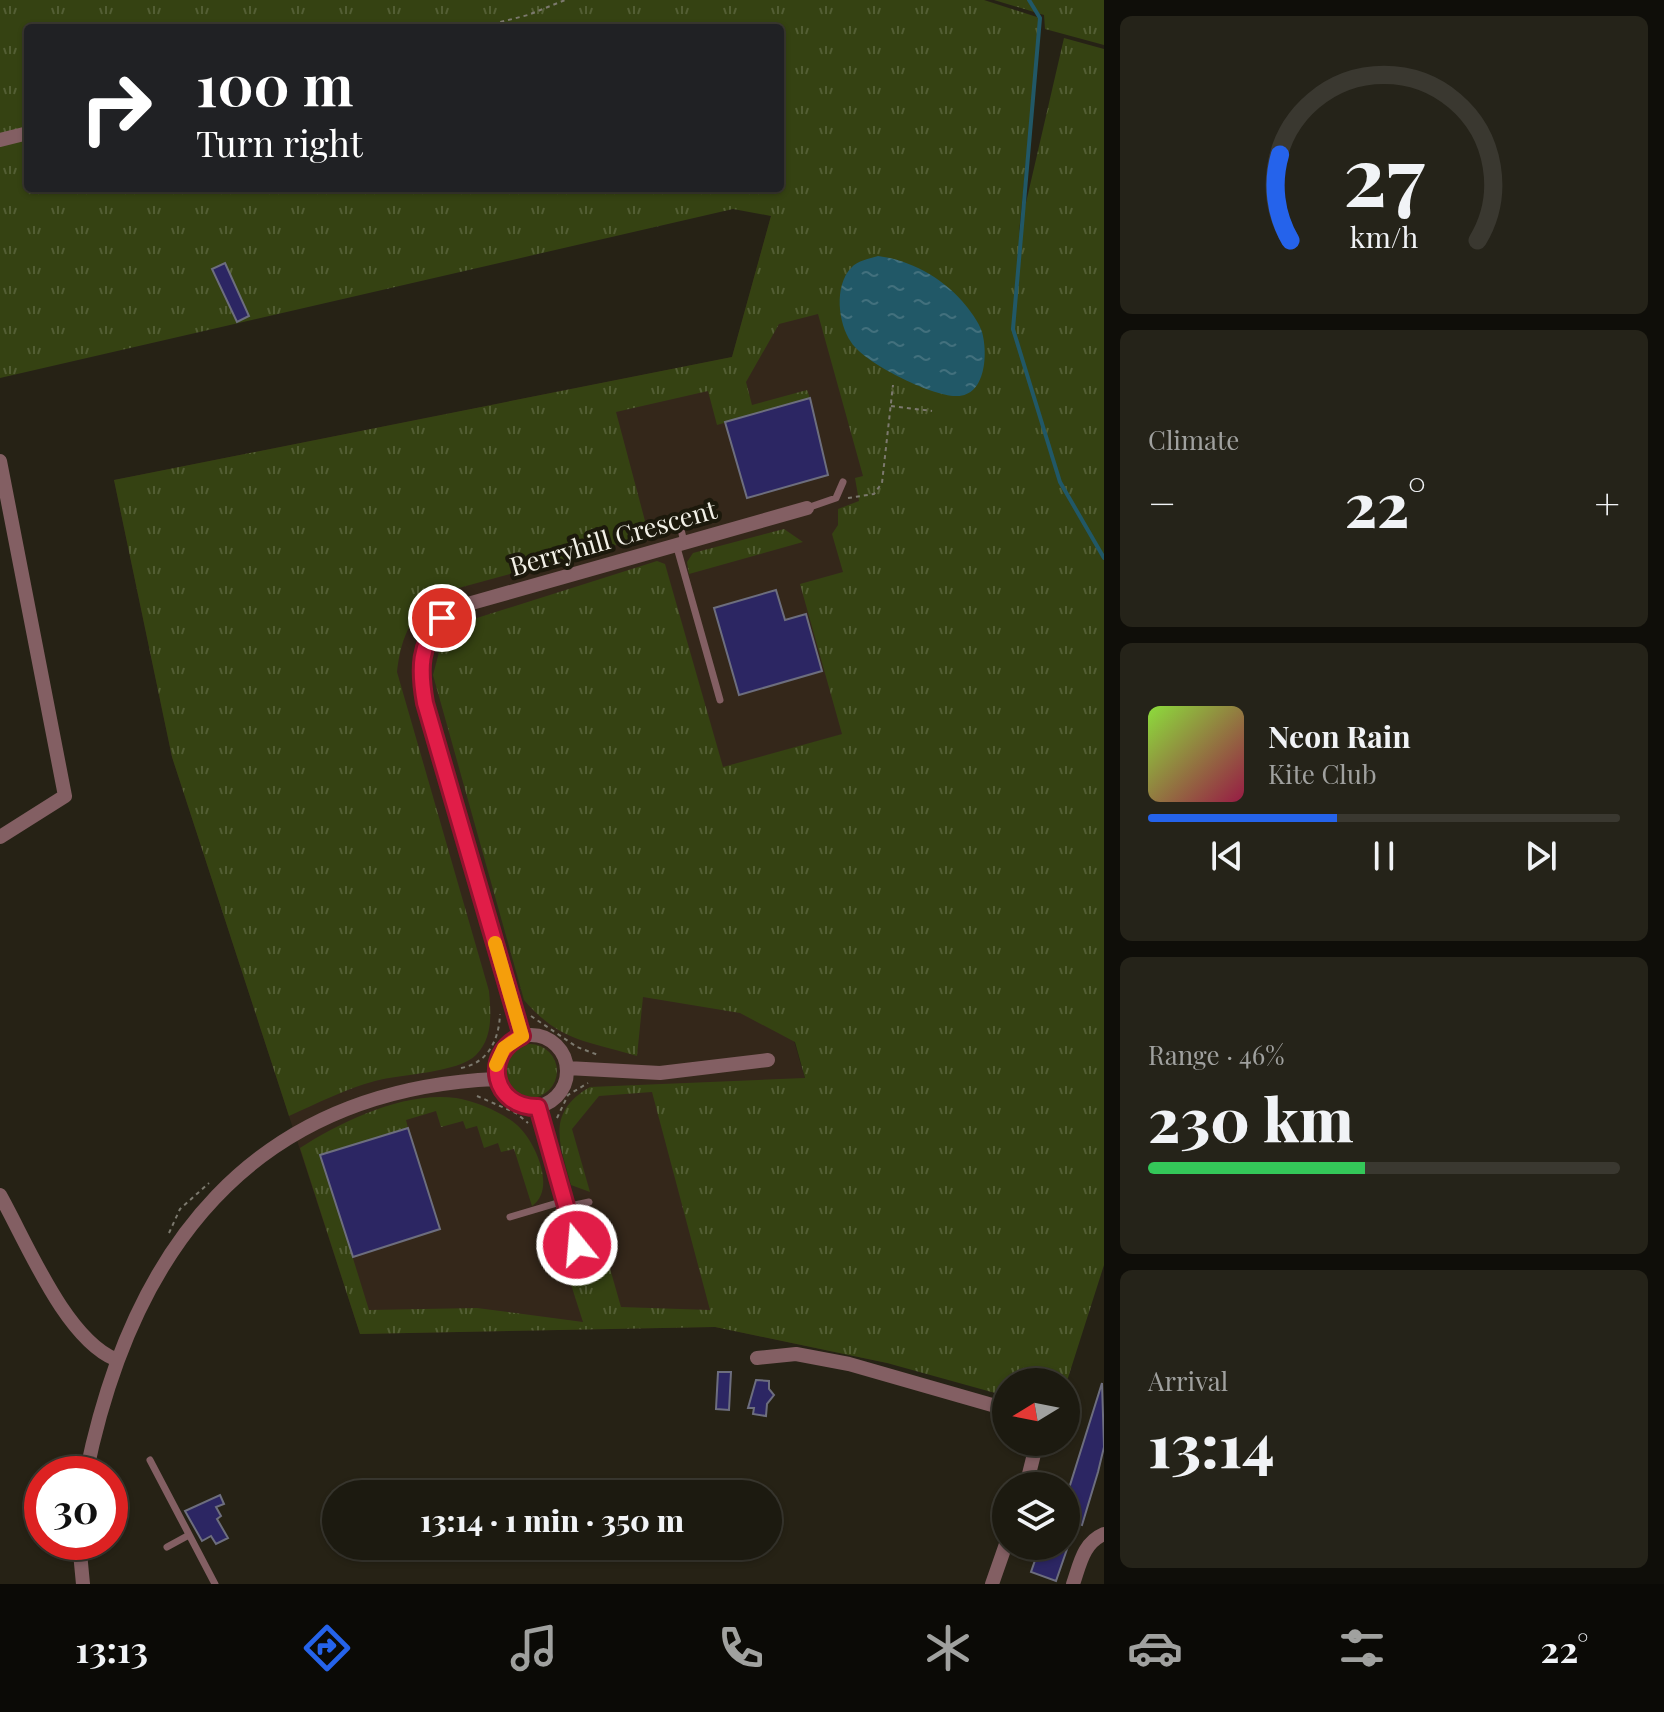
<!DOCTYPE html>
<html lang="en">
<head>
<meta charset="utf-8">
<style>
	body { margin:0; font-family:"Playfair Display",serif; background:#252319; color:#f1f3f6; height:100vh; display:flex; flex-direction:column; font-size:30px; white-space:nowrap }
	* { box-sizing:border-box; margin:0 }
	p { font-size:26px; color:#a0a19f }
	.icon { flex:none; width:44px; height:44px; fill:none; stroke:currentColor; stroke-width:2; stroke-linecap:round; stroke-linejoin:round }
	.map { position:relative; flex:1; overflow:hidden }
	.sheet { display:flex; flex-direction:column; gap:16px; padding:16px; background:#0f0e09; width:560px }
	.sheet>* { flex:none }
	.hud { position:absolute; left:24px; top:24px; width:760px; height:168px; border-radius:8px; box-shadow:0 2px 6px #0004,0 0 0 2px #3a3830; background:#202124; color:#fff; overflow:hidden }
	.needle { width:52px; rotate:260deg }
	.fabs { position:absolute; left:992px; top:1368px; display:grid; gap:16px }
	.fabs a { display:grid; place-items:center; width:88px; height:88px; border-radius:50%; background:#1c1a10; box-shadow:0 2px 6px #0004,0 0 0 2px #3a3830; font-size:40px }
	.speed { position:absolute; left:24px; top:1456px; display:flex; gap:16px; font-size:40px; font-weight:700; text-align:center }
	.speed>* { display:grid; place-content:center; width:104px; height:104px; border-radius:50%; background:#1c1a10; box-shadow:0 2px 6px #0004,0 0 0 2px #3a3830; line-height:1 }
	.speed .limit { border:12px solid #d22; background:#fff; color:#111 }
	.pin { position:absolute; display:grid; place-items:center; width:68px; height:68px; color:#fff; margin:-34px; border:4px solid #fff; border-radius:50%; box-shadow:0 2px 8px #0007 }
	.me { position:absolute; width:88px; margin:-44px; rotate:343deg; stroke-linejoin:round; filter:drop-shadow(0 0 6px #0008) }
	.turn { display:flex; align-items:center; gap:28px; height:168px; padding:0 40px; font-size:36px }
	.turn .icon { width:104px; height:104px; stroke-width:2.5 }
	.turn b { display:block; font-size:56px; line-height:68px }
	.big { font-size:60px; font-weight:800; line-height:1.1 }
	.sheet .widget { flex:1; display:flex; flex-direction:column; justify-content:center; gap:12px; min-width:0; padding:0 28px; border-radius:12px; background:#252319 }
	.sheet .dial { align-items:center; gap:0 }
	.dial svg { height:208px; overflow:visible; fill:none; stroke:#3a3830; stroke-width:7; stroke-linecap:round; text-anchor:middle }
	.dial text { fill:#f1f3f6; stroke:none }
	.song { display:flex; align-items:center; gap:24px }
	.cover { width:96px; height:96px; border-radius:12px; background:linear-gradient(135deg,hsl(90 70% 55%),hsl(340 70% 35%)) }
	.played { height:8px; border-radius:4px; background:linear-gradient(90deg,#2563eb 40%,#3a3830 40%) }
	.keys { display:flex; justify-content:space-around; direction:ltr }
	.heat { display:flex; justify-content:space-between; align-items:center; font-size:44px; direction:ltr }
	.charge { height:12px; border-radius:6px; background:linear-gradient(90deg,#34c759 46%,#3a3830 0) }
	.trip { position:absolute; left:322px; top:1480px; width:460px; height:80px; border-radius:40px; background:#1c1a10; box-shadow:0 2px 6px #0004,0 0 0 2px #3a3830; font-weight:800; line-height:80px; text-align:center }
	.tabs { display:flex; height:128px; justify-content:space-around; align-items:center; background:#0b0a06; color:#a0a19f }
	.tabs .icon { width:56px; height:56px }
	.tabs .on { color:#2563eb }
	.tabs b { font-size:36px; color:#f1f3f6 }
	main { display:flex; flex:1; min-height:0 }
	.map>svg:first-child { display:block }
	.industrial { fill:#34271a }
	.grass { fill:url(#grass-tufts); fill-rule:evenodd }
	.water { fill:url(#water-ripples) }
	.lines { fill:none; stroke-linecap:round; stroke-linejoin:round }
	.stream { stroke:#215867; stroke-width:4 }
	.building { fill:#2c2663; stroke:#6d6e7e; stroke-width:2 }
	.path { stroke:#7c796e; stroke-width:2; stroke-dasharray:4 4; stroke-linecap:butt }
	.service { stroke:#835f63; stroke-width:7 }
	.minor { stroke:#835f63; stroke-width:14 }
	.route-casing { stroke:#92132f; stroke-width:20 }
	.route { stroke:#e11d48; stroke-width:14 }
	.slow { stroke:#f59e0b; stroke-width:14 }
	.labels { text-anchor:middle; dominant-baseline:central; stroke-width:8; stroke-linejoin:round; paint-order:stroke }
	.street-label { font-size:26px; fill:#f2f0e7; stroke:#1c190c }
</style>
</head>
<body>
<main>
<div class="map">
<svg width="1104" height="1584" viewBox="0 0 1104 1584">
	<defs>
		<pattern id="grass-tufts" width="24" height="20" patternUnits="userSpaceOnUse" patternTransform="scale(2)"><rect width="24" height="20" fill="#354212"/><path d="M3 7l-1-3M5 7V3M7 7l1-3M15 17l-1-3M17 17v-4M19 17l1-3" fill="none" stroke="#535e34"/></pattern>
		<pattern id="water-ripples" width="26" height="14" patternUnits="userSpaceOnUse" patternTransform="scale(2)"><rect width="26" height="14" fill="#215867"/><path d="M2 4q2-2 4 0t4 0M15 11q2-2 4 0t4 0" fill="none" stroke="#42707d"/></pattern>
	</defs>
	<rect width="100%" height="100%" fill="#262215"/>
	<path class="industrial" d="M771 216 1014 260 932 709 716 770 887 1363 715 1327 360 1334 172 757 114 480 732 357Z"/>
	<path class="grass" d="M0 0H984L1040 18 1019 233 1064 38 1104 49V1265L1066 1384 1006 1382V1396L887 1363 715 1327 360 1334 300 1148C342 1121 404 1091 456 1098 475 1101 502 1112 517 1125 535 1141 557 1189 532 1206L514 1149 501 1152 498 1143 484 1148 477 1126 466 1129 463 1121 441 1127 436 1111 406 1120 408 1128 321 1155 369 1310 477 1308 583 1322 550 1219H557L566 1247 587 1242 580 1216 593 1209 621 1307 710 1310 652 1092 599 1096 572 1129 590 1192 571 1185C560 1144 545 1113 590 1087L805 1078 795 1042 740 1013 643 997 637 1056C588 1041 560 1042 524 1000L433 675 442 641 458 624 657 561 665 564 723 767 842 734 800 584 843 572 832 534 838 525V509L859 501 855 478 863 476 818 314 779 324 746 382 752 405 807 390 810 398 717 425 708 391 616 412 649 536 444 592C412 611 401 636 397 672L489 991C491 1014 493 1038 476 1055 458 1073 401 1074 375 1081 345 1089 318 1103 289 1116L172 757 114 480 732 357 771 216 733 209 0 378ZM28 28H780V188H28Z
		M994 0H1104V45L1045 29 1044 15Z
		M784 529 803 542 689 574 687 562 693 553Z
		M503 1071a27 27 0 1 1 54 0a27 27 0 1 1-54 0Z"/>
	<path class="water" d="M878 256C910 260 941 277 962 301 969 309 979 322 982 332 988 353 986 396 957 396 933 397 864 363 851 342 838 323 834 286 851 268 858 260 869 259 878 256Z"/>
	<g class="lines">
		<path class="stream" d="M1029 0 1040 18 1013 329 1060 482 1104 558"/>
	</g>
	<path class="building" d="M225 263 249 316 237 322 212 269Z
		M810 398 828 475 747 498 725 422Z
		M776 590 785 620 806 614 822 671 739 695 714 608Z
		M408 1128 440 1229 353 1257 320 1155Z
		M718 1372H731L729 1410 716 1409Z
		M756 1380 769 1381V1389L774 1395 767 1404 766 1416 753 1414 754 1408H748Z
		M1102 1383 1104 1447 1098 1472 1082 1525 1076 1523 1056 1581 1031 1572 1040 1546H1066V1498Z
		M220 1495 224 1504 216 1507 221 1516 217 1519 228 1538 216 1544 211 1536 202 1541 185 1511Z"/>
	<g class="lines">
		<path class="path" d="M477 28 528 15 565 0
			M891 406 932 411
			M848 498 874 494 882 483 893 385
			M531 1016 577 1047 598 1055
			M461 1068C488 1063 499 1040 500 1014
			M477 1096 516 1113 528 1123
			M557 1118 568 1095 588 1083
			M169 1233 180 1209 209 1183"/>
		<path class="service" d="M807 508 836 498 843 482
			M678 517 684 542
			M676 544 720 700
			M566 1207 589 1202
			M510 1217 564 1201
			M150 1460 215 1584
			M167 1547 189 1535"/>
		<path class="minor" d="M0 140 28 133
			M0 461 65 796 0 837
			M495 1071a36 36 0 1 1 72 0a36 36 0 1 1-72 0Z
			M522 1036 425 703C417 658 423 625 468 604L807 508
			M567 1068 660 1073 768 1060
			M538 1107 577 1245
			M0 1195C27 1243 65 1338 115 1359
			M757 1358 796 1354 849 1364 1006 1409
			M86 1474C132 1248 252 1090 496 1079
			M1026 1486 1037 1442
			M79 1542 83 1584
			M992 1584 1006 1544
			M1073 1584C1080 1564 1083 1543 1104 1534"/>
	</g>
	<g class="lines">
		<defs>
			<path id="route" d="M442 618C419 645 419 669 425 703L522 1036C481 1054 493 1108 538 1107L577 1245"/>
		</defs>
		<use href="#route" class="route-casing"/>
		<use href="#route" class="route"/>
		<path class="slow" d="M495 943 522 1036 504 1048 496 1065"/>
	</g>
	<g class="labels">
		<g class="street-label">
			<text transform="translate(613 537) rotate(-16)">Berryhill Crescent</text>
		</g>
	</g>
</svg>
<div class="fabs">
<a><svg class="needle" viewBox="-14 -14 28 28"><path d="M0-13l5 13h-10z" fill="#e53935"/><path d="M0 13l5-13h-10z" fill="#a0a19f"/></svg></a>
<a><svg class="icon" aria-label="layers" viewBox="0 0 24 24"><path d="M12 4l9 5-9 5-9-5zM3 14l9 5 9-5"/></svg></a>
</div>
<div class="speed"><div class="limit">30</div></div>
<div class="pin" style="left:442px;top:618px;background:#d93025"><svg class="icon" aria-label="arrive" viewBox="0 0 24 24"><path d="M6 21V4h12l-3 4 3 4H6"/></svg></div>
<svg class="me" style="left:577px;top:1245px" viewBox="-20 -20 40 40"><circle r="17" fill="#e11d48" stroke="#fff" stroke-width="3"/><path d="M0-11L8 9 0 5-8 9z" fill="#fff"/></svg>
<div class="trip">13:14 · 1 min · 350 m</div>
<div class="hud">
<div class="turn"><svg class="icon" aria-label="right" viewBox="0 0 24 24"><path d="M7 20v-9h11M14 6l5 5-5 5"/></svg><div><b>100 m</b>Turn right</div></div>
</div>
</div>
<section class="sheet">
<div class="widget dial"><svg viewBox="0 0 100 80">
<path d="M14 69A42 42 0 1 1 86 69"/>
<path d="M14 69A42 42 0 0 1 10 36" stroke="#2563eb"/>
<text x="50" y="56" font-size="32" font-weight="700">27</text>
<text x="50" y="72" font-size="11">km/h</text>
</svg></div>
<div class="widget"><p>Climate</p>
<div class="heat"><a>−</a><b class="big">22°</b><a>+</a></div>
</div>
<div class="widget">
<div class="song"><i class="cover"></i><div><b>Neon Rain</b><p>Kite Club</p></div></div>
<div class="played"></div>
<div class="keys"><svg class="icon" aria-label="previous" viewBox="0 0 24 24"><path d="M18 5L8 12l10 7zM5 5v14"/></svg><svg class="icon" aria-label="pause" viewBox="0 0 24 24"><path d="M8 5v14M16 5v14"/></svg><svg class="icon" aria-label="next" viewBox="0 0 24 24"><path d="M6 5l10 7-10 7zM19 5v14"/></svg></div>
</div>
<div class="widget"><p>Range · 46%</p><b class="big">230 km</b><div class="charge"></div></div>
<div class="widget"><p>Arrival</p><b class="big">13:14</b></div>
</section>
</main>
<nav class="tabs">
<b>13:13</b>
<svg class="icon on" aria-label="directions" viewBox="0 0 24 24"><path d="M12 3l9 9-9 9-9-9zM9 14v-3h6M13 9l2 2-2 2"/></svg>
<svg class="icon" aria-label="music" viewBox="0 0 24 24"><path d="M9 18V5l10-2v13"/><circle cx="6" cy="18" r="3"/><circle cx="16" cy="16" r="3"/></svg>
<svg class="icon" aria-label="phone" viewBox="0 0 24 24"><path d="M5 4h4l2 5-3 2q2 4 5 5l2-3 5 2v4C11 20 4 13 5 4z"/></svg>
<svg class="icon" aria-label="climate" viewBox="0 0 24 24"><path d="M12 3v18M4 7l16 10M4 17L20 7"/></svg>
<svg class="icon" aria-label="car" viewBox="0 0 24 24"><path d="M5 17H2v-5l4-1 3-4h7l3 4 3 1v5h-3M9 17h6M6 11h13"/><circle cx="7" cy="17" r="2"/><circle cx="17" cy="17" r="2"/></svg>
<svg class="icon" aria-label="filters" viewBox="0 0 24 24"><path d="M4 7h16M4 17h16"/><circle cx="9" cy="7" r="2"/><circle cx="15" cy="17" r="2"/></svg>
<b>22°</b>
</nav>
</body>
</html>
